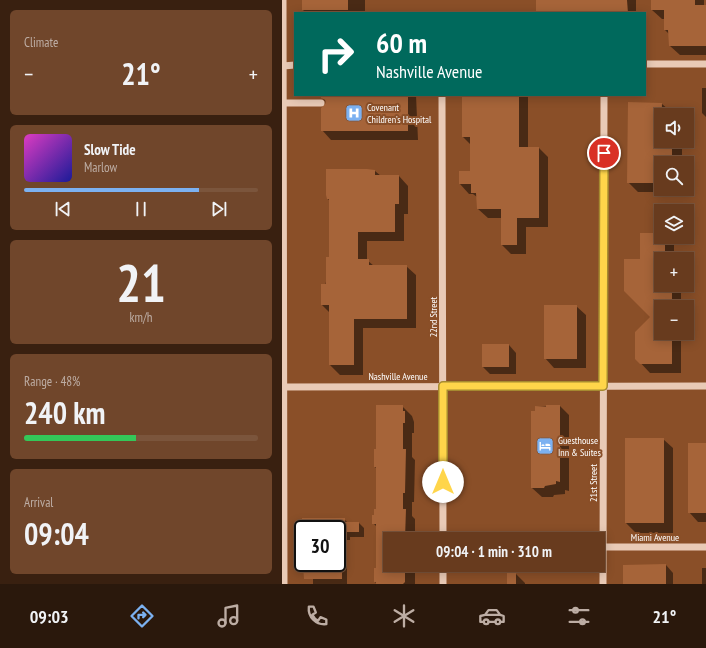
<!DOCTYPE html>
<html lang="en">
<head>
<meta charset="utf-8">
<style>
	body { margin:0; font-family:"PT Sans Narrow",sans-serif; background:#70462b; color:#f1f3f6; height:100vh; display:flex; flex-direction:column; font-size:15px; white-space:nowrap }
	* { box-sizing:border-box; margin:0 }
	p { font-size:13px; color:#bdada4 }
	.icon { flex:none; width:22px; height:22px; fill:none; stroke:currentColor; stroke-width:2; stroke-linecap:round; stroke-linejoin:round }
	.map { position:relative; flex:1; overflow:hidden }
	.sheet { display:flex; flex-direction:column; gap:10px; padding:10px; background:#392010; width:282px }
	.sheet>* { flex:none }
	.top-card { position:absolute; left:12px; top:12px; width:352px; height:84px; border-radius:0px; box-shadow:0 2px 10px #0003,0 0 0 1px #7b553c; background:#00695c; color:#fff; overflow:hidden }
	.tools { position:absolute; left:372px; top:108px; display:grid; gap:8px }
	.tools a { display:grid; place-items:center; width:40px; height:40px; border-radius:0px; background:#683b1e; box-shadow:0 2px 10px #0003,0 0 0 1px #7b553c; font-size:20px }
	.speed { position:absolute; left:12px; top:520px; display:flex; gap:8px; font-size:20px; font-weight:700; text-align:center }
	.speed>* { display:grid; place-content:center; width:52px; height:52px; border-radius:50%; background:#683b1e; box-shadow:0 2px 10px #0003,0 0 0 1px #7b553c; line-height:1 }
	.speed .limit { border:2px solid #111; border-radius:6px; background:#fff; color:#111 }
	.pin { position:absolute; display:grid; place-items:center; width:34px; height:34px; color:#fff; margin:-17px; border:2px solid #fff; border-radius:50%; box-shadow:0 1px 4px #0007 }
	.me { position:absolute; width:44px; margin:-22px; rotate:0deg; stroke-linejoin:round; filter:drop-shadow(0 0 3px #0008) }
	.turn { display:flex; align-items:center; gap:14px; height:84px; padding:0 16px; font-size:18px }
	.turn .icon { width:52px; height:52px; stroke-width:2.5 }
	.turn b { display:block; font-size:28px; line-height:34px }
	.big { font-size:30px; font-weight:800; line-height:1.1 }
	.sheet .widget { flex:1; display:flex; flex-direction:column; justify-content:center; gap:6px; min-width:0; padding:0 14px; border-radius:6px; background:#70462b }
	.sheet .dial { align-items:center; gap:0 }
	.dial b { font-size:52px; line-height:1 }
	.song { display:flex; align-items:center; gap:12px }
	.cover { width:48px; height:48px; border-radius:6px; background:linear-gradient(135deg,hsl(310 70% 55%),hsl(240 70% 35%)) }
	.played { height:4px; border-radius:2px; background:linear-gradient(90deg,#7cb1f1 75%,#7b553c 75%) }
	.keys { display:flex; justify-content:space-around; direction:ltr }
	.heat { display:flex; justify-content:space-between; align-items:center; font-size:22px; direction:ltr }
	.charge { height:6px; border-radius:3px; background:linear-gradient(90deg,#34c759 48%,#7b553c 0) }
	.trip { position:absolute; left:101px; top:532px; width:222px; height:40px; border-radius:0px; background:#683b1e; box-shadow:0 2px 10px #0003,0 0 0 1px #7b553c; font-weight:800; line-height:40px; text-align:center }
	.tabs { display:flex; height:64px; justify-content:space-around; align-items:center; background:#2a180c; color:#bdada4 }
	.tabs .icon { width:28px; height:28px }
	.tabs .current { color:#7cb1f1 }
	.tabs b { font-size:18px; color:#f1f3f6 }
	main { display:flex; flex:1; min-height:0 }
	.map>svg:first-child { display:block }
	.shadow { fill:#0007 }
	.building { fill:#a66439 }
	.lines { fill:none; stroke-linecap:round; stroke-linejoin:round }
	.minor { stroke:#e9cab6; stroke-width:7 }
	.minor-bridge { stroke:#e9cab6; stroke-width:7 }
	.route-casing { stroke:#a68a30; stroke-width:10 }
	.route { stroke:#ffd54a; stroke-width:7 }
	.labels { text-anchor:middle; dominant-baseline:central; stroke-width:4; stroke-linejoin:round; paint-order:stroke }
	.poi-label { font-size:10px; fill:#fff; stroke:#8a4f28; text-anchor:start }
	.street-label { font-size:10px; fill:#fff; stroke:#8a4f28 }
</style>
</head>
<body>
<main>
<section class="sheet">
<div class="widget"><p>Climate</p>
<div class="heat"><a>−</a><b class="big">21°</b><a>+</a></div>
</div>
<div class="widget">
<div class="song"><i class="cover"></i><div><b>Slow Tide</b><p>Marlow</p></div></div>
<div class="played"></div>
<div class="keys"><svg class="icon" aria-label="previous" viewBox="0 0 24 24"><path d="M18 5L8 12l10 7zM5 5v14"/></svg><svg class="icon" aria-label="pause" viewBox="0 0 24 24"><path d="M8 5v14M16 5v14"/></svg><svg class="icon" aria-label="next" viewBox="0 0 24 24"><path d="M6 5l10 7-10 7zM19 5v14"/></svg></div>
</div>
<div class="widget dial"><b>21</b><p>km/h</p></div>
<div class="widget"><p>Range · 48%</p><b class="big">240 km</b><div class="charge"></div></div>
<div class="widget"><p>Arrival</p><b class="big">09:04</b></div>
</section>
<div class="map">
<svg width="424" height="584" viewBox="0 0 424 584">
	<rect width="100%" height="100%" fill="#8a4f28"/>
	<path class="shadow" d="M21 0H83V13H24L21 10Z
		M255 0H354V13H255Z
		M369 0H422V6H424V55H398L388 46 387 34 383 30V19H380L370 10Z
		M420 88H424V117L420 113Z
		M40 95H134L136 140H49L40 130 45 103 40 98Z
		M181 95 246 96V148H257L266 157V227H244V254H229L220 245V218H206L196 209 195 197 191 194H187L178 184V172H189V145L181 137Z
		M347 103 380 104 393 115H379V141H400V163H379V189H391V192H356L346 182Z
		M93 171 99 176H117L126 186V214H122V241H85V260L92 266H124L134 275V328H81V375H58L48 365V313L40 305 48 258V201L45 198Z
		M379 234V237H386L392 243V259H379V285H399V307H379V333H399V373H368L354 358 369 317 359 260Z
		M294 306 304 315V368H272L263 358Z
		M227 345 234 353V374H208L201 367Z
		M120 406 130 416 132 422V433H130V457L133 460 132 502H130V516L133 519V539H108V565H133V584H95L93 582 95 569V527L91 523 95 510V469L93 467V460L95 450Z
		M278 406 287 415V491L283 490V494L272 495 271 497H260L250 488 254 407Z
		M381 439 391 448V533H354L344 523Z
		M424 444V522H416L407 512Z
		M62 519 66 523H77L82 528V537H68V540H65V584H31V567L27 563H55V529H22Z
		M384 565 391 573V584H342Z
		M420 568H424V584H420Z
		M234 574 243 583V584H226Z"/>
	<path class="building" d="M20 0H66V10H20Z
		M254 0H345L346 13H254Z
		M369 0H413V5H424V46H387L386 30H382V10H369Z
		M39 95H126V131H39V108L44 103 43 100 39 98Z
		M180 95H237V147H257V218H235V245H219V209H195L194 193H189V184H177V171H188V137H180Z
		M346 102 380 103 379 141H390V155H382V163H379V183H345Z
		M44 169H85L93 170V175H117V204H113V232H76V259H87V265H125V319H72V365H47V305H39V284H44V257H47V199H45L44 195Z
		M358 233H379V237H383V259H379V285H390V307H379V333H390V364H358L353 359V332L368 317 342 291V259H358Z
		M262 305H295V359H262Z
		M200 344H227V367H200Z
		M94 405H121V411H123V423H121V449H124L123 493H121V509H124L123 539H108V565H121V568H123V582L121 584H94V582H92V568H94V524H90V515H92V509H94V467H92V449H94Z
		M264 405H278V482L274 481V484L263 486 262 488H249V411H253V406L264 407Z
		M343 438H382V523H343Z
		M406 443H424V513H406Z
		M20 518H63V522H77V532H55V529H20Z
		M384 564V584H341V565Z
		M21 565H60V579H22Z
		M225 573H234V584H225Z"/>
	<g class="lines">
		<path class="minor" d="M1 0 2 584
			M363 64H424
			M1 66 13 65
			M160 95 161 539
			M0 387 424 386
			M321 547H424
			M161 565V584
			M321 584 322 95"/>
		<path class="minor-bridge" d="M0 103H39"/>
	</g>
	<g class="lines">
		<defs>
			<path id="route" d="M161 482V386H321L322 153"/>
		</defs>
		<use href="#route" class="route-casing"/>
		<use href="#route" class="route"/>
	</g>
	<defs>
		<symbol id="hospital-square" viewBox="-11 -11 22 22"><rect x="-9" y="-9" width="18" height="18" rx="4" fill="#7cb1f1" stroke="#8a4f28"/><path d="M-5-5h3v3.5h4V-5h3V5h-3V1.5h-4V5h-3Z" fill="#fff"/></symbol>
		<symbol id="hotel-square" viewBox="-11 -11 22 22"><rect x="-9" y="-9" width="18" height="18" rx="4" fill="#7cb1f1" stroke="#8a4f28"/><path d="M-6-4.5h1.5V1H6V5H4.5V3h-9V5H-6ZM-4 0a1.8 1.8 0 1 1 3.6 0ZM.5 0V-2.5h3Q6-2.5 6 0Z" fill="#fff"/></symbol>
	</defs>
	<g fill-rule="evenodd">
		<use href="#hospital-square" x="62" y="103" width="20" height="20"/>
		<use href="#hotel-square" x="253" y="436" width="20" height="20"/>
	</g>
	<g class="labels">
		<g class="poi-label">
			<text x="85" y="107">Covenant<tspan x="85" dy="12">Children’s Hospital</tspan></text>
			<text x="276" y="440">Guesthouse<tspan x="276" dy="12">Inn &amp; Suites</tspan></text>
		</g>
		<g class="street-label">
			<text transform="translate(151 317) rotate(-90)">22nd Street</text>
			<text x="116" y="376">Nashville Avenue</text>
			<text transform="translate(311 483) rotate(-90)">21st Street</text>
			<text x="373" y="537">Miami Avenue</text>
		</g>
	</g>
</svg>
<div class="tools">
<a><svg class="icon" aria-label="sound" viewBox="0 0 24 24"><path d="M4 9h4l5-4v14l-5-4H4zM17 9q2 3 0 6"/></svg></a>
<a><svg class="icon" aria-label="search" viewBox="0 0 24 24"><circle cx="10" cy="10" r="6"/><path d="M15 15l6 6"/></svg></a>
<a><svg class="icon" aria-label="layers" viewBox="0 0 24 24"><path d="M12 4l9 5-9 5-9-5zM3 14l9 5 9-5"/></svg></a>
<a>+</a>
<a>−</a>
</div>
<div class="speed"><div class="limit">30</div></div>
<div class="pin" style="left:322px;top:153px;background:#d93025"><svg class="icon" aria-label="arrive" viewBox="0 0 24 24"><path d="M6 21V4h12l-3 4 3 4H6"/></svg></div>
<svg class="me" style="left:161px;top:482px" viewBox="-20 -20 40 40"><circle r="19" fill="#fff"/><path d="M0-13L10 11 0 6-10 11z" fill="#ffd54a"/></svg>
<div class="trip">09:04 · 1 min · 310 m</div>
<div class="top-card">
<div class="turn"><svg class="icon" aria-label="right" viewBox="0 0 24 24"><path d="M7 20v-9h11M14 6l5 5-5 5"/></svg><div><b>60 m</b>Nashville Avenue</div></div>
</div>
</div>
</main>
<nav class="tabs">
<b>09:03</b>
<svg class="icon current" aria-label="directions" viewBox="0 0 24 24"><path d="M12 3l9 9-9 9-9-9zM9 14v-3h6M13 9l2 2-2 2"/></svg>
<svg class="icon" aria-label="music" viewBox="0 0 24 24"><path d="M9 18V5l10-2v13"/><circle cx="6" cy="18" r="3"/><circle cx="16" cy="16" r="3"/></svg>
<svg class="icon" aria-label="phone" viewBox="0 0 24 24"><path d="M5 4h4l2 5-3 2q2 4 5 5l2-3 5 2v4C11 20 4 13 5 4z"/></svg>
<svg class="icon" aria-label="climate" viewBox="0 0 24 24"><path d="M12 3v18M4 7l16 10M4 17L20 7"/></svg>
<svg class="icon" aria-label="car" viewBox="0 0 24 24"><path d="M5 17H2v-5l4-1 3-4h7l3 4 3 1v5h-3M9 17h6M6 11h13"/><circle cx="7" cy="17" r="2"/><circle cx="17" cy="17" r="2"/></svg>
<svg class="icon" aria-label="filters" viewBox="0 0 24 24"><path d="M4 7h16M4 17h16"/><circle cx="9" cy="7" r="2"/><circle cx="15" cy="17" r="2"/></svg>
<b>21°</b>
</nav>
</body>
</html>
